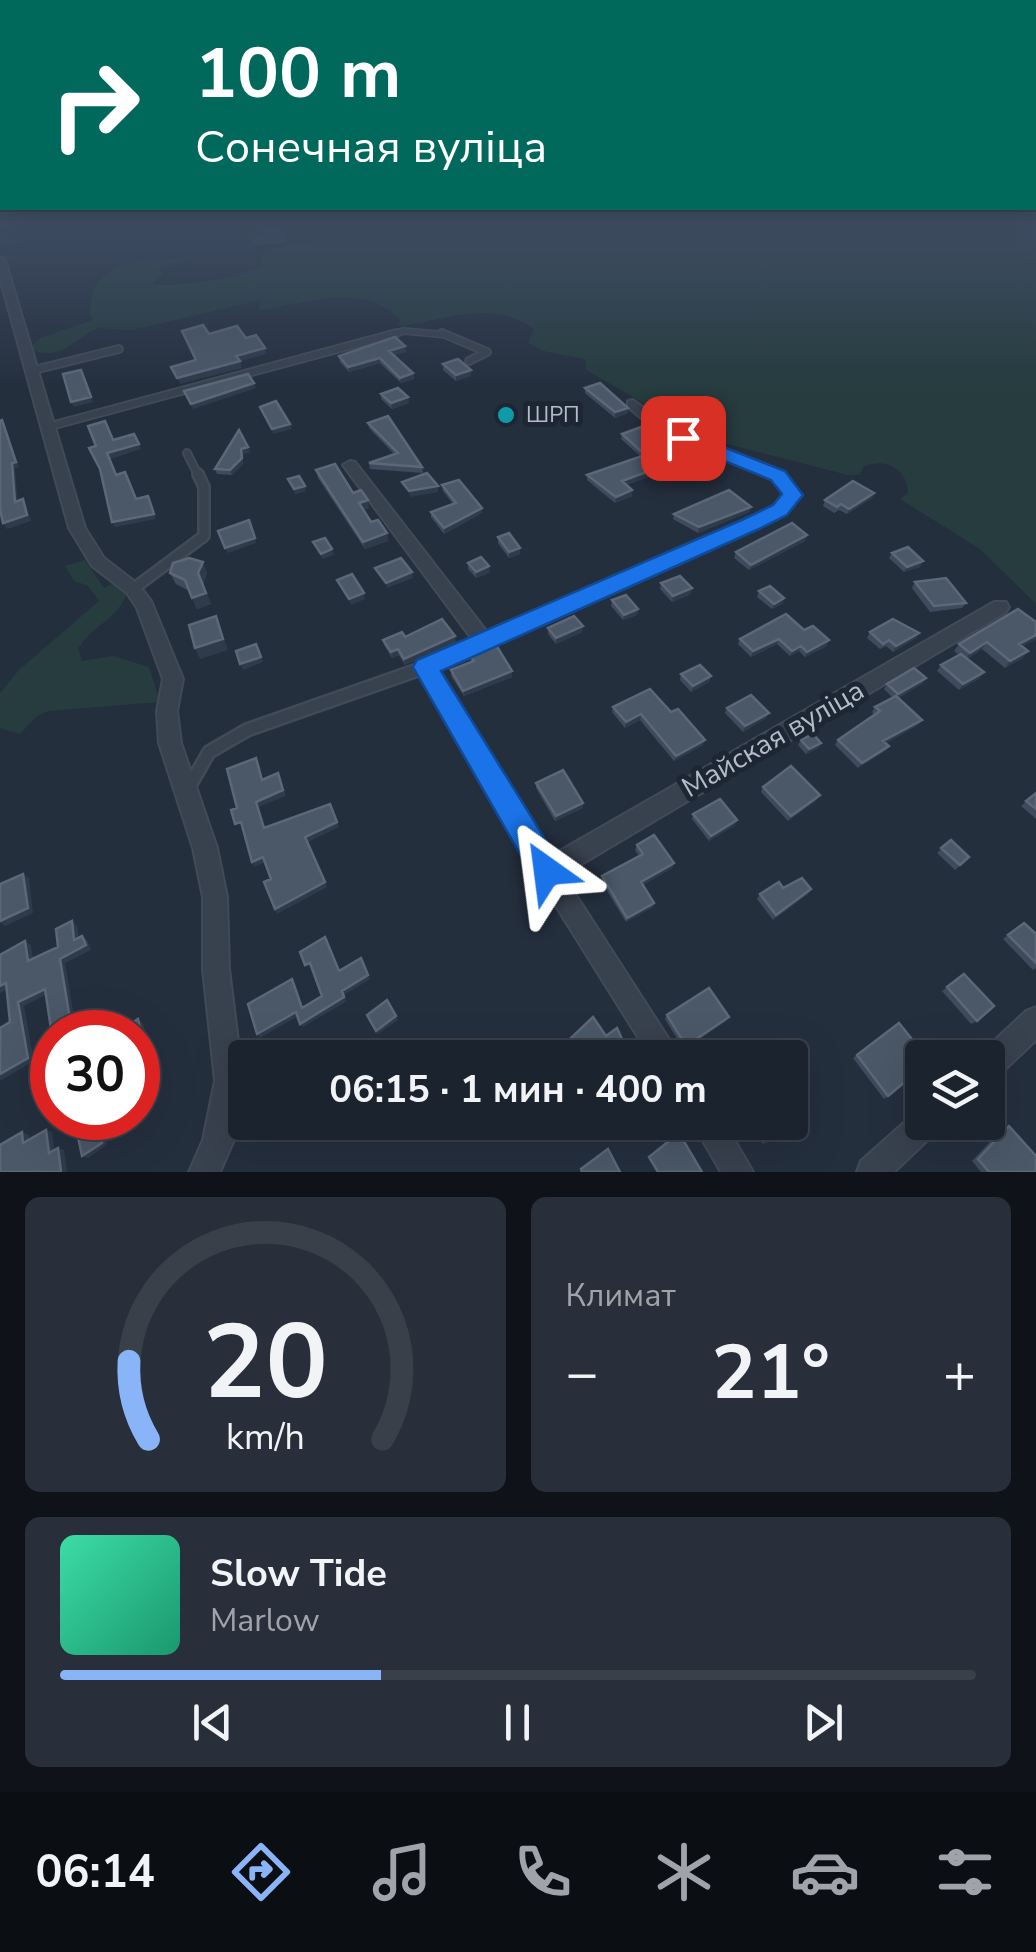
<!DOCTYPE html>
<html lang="ru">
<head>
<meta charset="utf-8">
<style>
	body { margin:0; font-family:"Nunito Sans",sans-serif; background:#282f3a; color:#f1f3f6; height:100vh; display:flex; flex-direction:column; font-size:38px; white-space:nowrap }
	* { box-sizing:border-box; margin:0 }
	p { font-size:32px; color:#a0a4aa }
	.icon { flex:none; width:55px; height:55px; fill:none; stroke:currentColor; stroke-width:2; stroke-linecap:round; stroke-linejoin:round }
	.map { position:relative; height:1172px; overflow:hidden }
	.side { display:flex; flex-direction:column; gap:25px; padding:25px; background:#0f1319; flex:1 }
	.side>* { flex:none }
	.top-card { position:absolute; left:0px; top:0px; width:1038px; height:210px; box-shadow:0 10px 40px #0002,0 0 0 2px #39404a; background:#00695c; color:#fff; overflow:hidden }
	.buttons { position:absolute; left:905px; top:1040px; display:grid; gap:20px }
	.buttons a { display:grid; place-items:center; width:100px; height:100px; border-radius:10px; background:#1b232e; box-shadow:0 10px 40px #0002,0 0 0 2px #39404a; font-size:50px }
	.speed { position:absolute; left:30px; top:1010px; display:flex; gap:20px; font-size:50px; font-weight:700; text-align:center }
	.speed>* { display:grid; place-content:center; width:130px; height:130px; border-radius:50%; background:#1b232e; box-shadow:0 10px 40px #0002,0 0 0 2px #39404a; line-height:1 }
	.speed .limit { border:15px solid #d22; background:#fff; color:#111 }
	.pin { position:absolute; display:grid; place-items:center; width:85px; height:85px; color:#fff; margin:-42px; border-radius:20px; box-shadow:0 5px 15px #0006 }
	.me { position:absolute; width:110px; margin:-55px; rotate:329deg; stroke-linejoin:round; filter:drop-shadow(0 0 8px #0008) }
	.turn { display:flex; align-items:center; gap:35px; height:210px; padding:0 30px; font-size:45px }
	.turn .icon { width:130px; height:130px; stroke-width:2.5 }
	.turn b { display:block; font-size:70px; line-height:85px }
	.big { font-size:75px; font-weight:700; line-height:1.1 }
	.side .card { flex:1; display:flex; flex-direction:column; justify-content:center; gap:15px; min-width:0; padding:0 35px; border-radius:15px; background:#282f3a }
	.side .dial { align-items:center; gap:0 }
	.dial svg { height:260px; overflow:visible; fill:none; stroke:#39404a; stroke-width:7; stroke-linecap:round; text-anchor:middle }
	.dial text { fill:#f1f3f6; stroke:none }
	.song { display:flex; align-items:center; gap:30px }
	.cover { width:120px; height:120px; border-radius:15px; background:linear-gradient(135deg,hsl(160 70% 55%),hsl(160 70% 35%)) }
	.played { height:10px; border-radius:5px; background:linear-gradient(90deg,#8ab4f8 35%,#39404a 35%) }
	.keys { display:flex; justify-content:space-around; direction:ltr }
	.heat { display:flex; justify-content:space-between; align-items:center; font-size:55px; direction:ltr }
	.side .tiles { flex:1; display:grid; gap:25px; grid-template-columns:1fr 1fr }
	.card:last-child { grid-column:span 2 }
	.trip { position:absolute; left:228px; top:1040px; width:580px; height:100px; border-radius:10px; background:#1b232e; box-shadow:0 10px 40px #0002,0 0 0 2px #39404a; font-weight:700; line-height:100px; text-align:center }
	.dock { display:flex; height:160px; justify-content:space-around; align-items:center; background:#0b0e12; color:#a0a4aa }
	.dock .icon { width:70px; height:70px }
	.dock .active { color:#8ab4f8 }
	.dock b { font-size:45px; color:#f1f3f6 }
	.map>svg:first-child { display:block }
	.green { fill:#263c3f }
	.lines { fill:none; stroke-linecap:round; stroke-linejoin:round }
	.lane-far3-casing { stroke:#414a57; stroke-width:8 }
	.lane-far2-casing { stroke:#414a57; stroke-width:10 }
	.lane-far1-casing { stroke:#414a57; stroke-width:14 }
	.lane-casing { stroke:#414a57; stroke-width:16 }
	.street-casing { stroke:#414a57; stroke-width:4 }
	.lane-far3 { stroke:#38414e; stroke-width:5 }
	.lane-far2 { stroke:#38414e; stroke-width:6 }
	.lane-far1 { stroke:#38414e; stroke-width:9 }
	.lane { stroke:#38414e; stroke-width:11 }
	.street { fill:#38414e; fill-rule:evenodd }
	.wall { fill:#3f4b5c }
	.shaded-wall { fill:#2f3b4b }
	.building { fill:#4b5868; stroke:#5c6777; stroke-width:2.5 }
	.route { fill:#1a73e8; stroke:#114b97; stroke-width:2.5 }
	.culture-dot { fill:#0f9aa8; stroke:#1d2633; stroke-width:4 }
	.labels { text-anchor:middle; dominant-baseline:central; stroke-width:10; stroke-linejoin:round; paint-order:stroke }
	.far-poi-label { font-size:22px; fill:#b4bcc9; stroke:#1d2633; text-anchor:start }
	.street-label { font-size:28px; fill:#b4bcc9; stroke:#1d2633 }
</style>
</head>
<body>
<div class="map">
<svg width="1036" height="1172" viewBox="0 0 1036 1172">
	<rect width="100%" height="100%" fill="#242f3e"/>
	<path class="green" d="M312 223H1036V604L980 549 900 499 908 493C907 468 885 457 863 467L860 475H848L704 438 586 370 585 359 543 351 528 343 534 329C494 299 447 319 403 326L397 325 400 320C367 283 310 301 268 309H259L260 300 132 330 97 328C72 341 61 362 28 349L40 338 93 320 89 315C92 306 90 295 96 286 112 258 158 262 187 257L191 258 158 269 163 273 153 284C167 289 252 276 264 265L261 254 267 249 318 239Z
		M85 560 104 588 113 583 127 593C117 621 92 625 78 649L82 661 113 656 149 667 160 702 49 711 37 716 20 734 0 728V693L19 670 99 601 88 586 74 581 65 566Z"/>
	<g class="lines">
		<defs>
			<path id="lane-far3" d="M244 223 255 241 282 239
				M387 335 404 331 448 335"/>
			<path id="lane-far2" d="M442 333 487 352 469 361
				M30 371 119 349
				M47 427 397 333
				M187 453 199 477"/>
			<path id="lane-far1" d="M133 589 204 536V487L198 474"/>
			<path id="lane" d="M189 787 209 752 247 730 426 667"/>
			<path id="street" d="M0 257 5 260 85 528 104 558 139 585 151 601 183 679 177 711 181 743 217 848 227 897 229 969 243 1081 233 1142 220 1172H189L203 1140 215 1081 203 969V897L193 848 159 743 157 711 163 679 137 608 127 593 92 566 69 528 0 278Z
				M633 400 663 422 783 473 801 495 786 514 758 528 438 670 551 856 994 602H1006L1009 607 1006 612 563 875 681 1058H651L539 879 419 672 416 667 419 662 472 639 343 465 350 461 355 462 487 632 746 520 774 506 785 495 773 479 653 428 628 407V401Z
				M1036 1007V1040L998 1076 988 1080V1058L978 1056 1026 1011Z
				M922 1109V1122H941L936 1132 894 1172H857L861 1161 916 1112Z
				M692 1122H724L753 1172H721Z"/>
		</defs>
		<use href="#lane-far3" class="lane-far3-casing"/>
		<use href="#lane-far2" class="lane-far2-casing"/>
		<use href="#lane-far1" class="lane-far1-casing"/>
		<use href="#lane" class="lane-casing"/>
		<use href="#street" class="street-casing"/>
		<use href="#lane-far3" class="lane-far3"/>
		<use href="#lane-far2" class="lane-far2"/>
		<use href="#lane-far1" class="lane-far1"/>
		<use href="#lane" class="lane"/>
		<use href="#street" class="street"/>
	</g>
	<path class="wall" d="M253 223H283L287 236 259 234Z
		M405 346 406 352 394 355 413 373 414 379 401 383 380 363 349 372 340 362 339 356Z
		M443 364 471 370V376L456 381 443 370Z
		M585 388 628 413 615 418 585 393Z
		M381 394 409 403 392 409 381 399Z
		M368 423 422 467 423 473 370 469 369 463 395 455 369 428Z
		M622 434 664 448 698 469 670 479 662 472 626 485 632 496 615 503 587 480V475L640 456 621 439Z
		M248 447 250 452 243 454V464L232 475 217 474 215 469Z
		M316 470 353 493 369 508 363 510 371 522 387 533 388 541 365 549 318 478Z
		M442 485 482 513 444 534 431 517V512L453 504 443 491Z
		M874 493 872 498 847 514 839 510 834 513 823 506 825 500Z
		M751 507 749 512 698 533 673 519 674 514Z
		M498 537 520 548V554L509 558 498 543Z
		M805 541 749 570 734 558 736 552Z
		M892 553 923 561 920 567 904 572 889 558Z
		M468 563 490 572 476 578 468 569Z
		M170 573H207L203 584 211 604 197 609 189 591 176 584Z
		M915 582 966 603 962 608 930 612 912 588Z
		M661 583 691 594 672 602 660 589Z
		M759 591 784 598 782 604 772 609 757 597Z
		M612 600 638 609 637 615 623 620 611 606Z
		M1036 622V639L1022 646 1023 658 1005 668 982 649 967 659 980 678 959 690 937 671 941 665 959 655 954 651 959 644Z
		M548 628 582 632 556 644 548 634Z
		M804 630 827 646 805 657 799 651 790 656 777 644 751 657 738 644 740 639Z
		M870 632 919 633 916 638 893 652 886 646 880 649 867 638Z
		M405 637 456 642 405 665 399 655 392 658 384 645 383 640Z
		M470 655 512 671V677L464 696 451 676V670L471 662Z
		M681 674 709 682 691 692 680 680Z
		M926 678 923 683 898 698 922 720 918 725 886 743 889 746 885 751 858 768 835 745 838 740 874 715 872 712 875 707 893 698 884 689 887 684Z
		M613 707 671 712 703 745 674 761 640 720 625 728 612 712Z
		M727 708 769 713 766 718 743 732 725 713Z
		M801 740 821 743 818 748 806 754 798 745Z
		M536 783 583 803V808L555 821 536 788Z
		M763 787 817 800 788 821 761 792Z
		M1036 793V819L1021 806Z
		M693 814 735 825 709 841 692 819Z
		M951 840 969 857 955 870 937 853Z
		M637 845 674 863 672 868 643 885 653 907 626 922 601 881 602 876 639 856 635 850Z
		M783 888 808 894 773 920 757 899 760 894Z
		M1024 923 1036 934V968L1033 970 1003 939Z
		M964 974 977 1021 971 1024 942 991Z
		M667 1015 726 1021 684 1050 665 1019Z
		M899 1023 888 1096 884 1099 853 1058Z
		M52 1054V1064L44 1065 38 1062Z
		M749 1122H788L763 1144Z
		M1009 1126 1036 1172H981L972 1161 1003 1128Z"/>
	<path class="shaded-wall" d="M405 346 406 352 390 356 389 351Z
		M265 348 266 354 238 362 236 356Z
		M380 358V363L349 372 348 367Z
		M240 361 242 368 180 384 177 378Z
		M471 370V376L456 381V375Z
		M413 373 414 379 401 383 400 378Z
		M84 375 93 402 74 407 71 402Z
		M254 383 256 388 193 409 191 404Z
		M408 397 409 403 392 409 391 403Z
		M628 408V413L615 418V412Z
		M2 420 19 467 15 468 18 508 15 502Z
		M290 424 292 429 273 434 272 429Z
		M139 444 141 449 110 459 107 453Z
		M248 447 250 452 243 454V464L232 475 230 470 241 449Z
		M699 463 698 469 670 479 671 473Z
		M663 466 662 472 621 487 622 481Z
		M305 486 306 491 295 495 294 489Z
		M438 486V492L410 497 409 491Z
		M632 490V496L615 503 616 497Z
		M874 493 872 498 847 514 849 509Z
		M23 499 26 505 31 521 7 529 3 523Z
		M368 500 369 508 360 510 359 503Z
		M150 502 156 519 115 527 112 522Z
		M751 507 749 512 698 533 699 527Z
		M482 508V513L444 534V528Z
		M387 533 388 541 365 549 363 542Z
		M807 535 805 541 749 570 751 565Z
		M255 538 256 543 228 553 225 548Z
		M520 548V554L509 558V552Z
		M332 549 334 555 322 559 321 554Z
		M923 561 920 567 904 572 907 567Z
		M203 562 207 573 203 584 211 604 197 609 192 598Z
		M489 566 490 572 476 578V572Z
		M412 572 413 578 387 588 386 583Z
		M692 588 691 594 672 602 673 596Z
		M364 593 365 599 351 605 349 599Z
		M784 598 782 604 772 609 774 604Z
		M638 609 637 615 623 620 624 615Z
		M216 616 228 650 200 659 195 648Z
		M583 626 582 632 556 644V638Z
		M919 633 916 638 893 652 896 646Z
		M1036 635V639L1014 651 1019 644Z
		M455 636 456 642 405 665 404 659Z
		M779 639 777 644 751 657 753 651Z
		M829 640 827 646 805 657 807 652Z
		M987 642 982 649 965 660 970 653Z
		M801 646 799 651 790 656 792 651Z
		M398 649 399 655 392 658 391 652Z
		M1028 651 1023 658 1005 668 1010 661Z
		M261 657 263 662 243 670 240 664Z
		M512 671V677L464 696 463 691Z
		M984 672 980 678 959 690 963 684Z
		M711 676 709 682 691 692 693 686Z
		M926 678 923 683 895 699 898 694Z
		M769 713 766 718 743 732 745 726Z
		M641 714 640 720 625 728 626 722Z
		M922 720 918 725 880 746 883 741Z
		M705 740 703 745 674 761 676 756Z
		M821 743 818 748 806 754 809 749Z
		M889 746 885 751 858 768 862 763Z
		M278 773 286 796 258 807 267 833 256 802Z
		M820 795 817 800 788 821 791 816Z
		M583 803V808L555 821 556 816Z
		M737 820 735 825 709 841 711 836Z
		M337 822 339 827 308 842 305 837Z
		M263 857 266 862 254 867 252 862Z
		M674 863 672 868 640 887 641 882Z
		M23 874 29 878 33 913 5 926 0 921Z
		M325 882 327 887 277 914 275 909Z
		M811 889 808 894 773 920 776 915Z
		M654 903 653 907 626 922 627 918Z
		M72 921 77 926 80 944 74 940Z
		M82 936 87 940 91 950 65 963 75 1022 57 1032 51 1029 60 959Z
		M25 941 31 945 34 965 28 961Z
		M368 975 370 979 344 995 342 991Z
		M6 983 12 987 0 993V986Z
		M45 989 51 992 24 1006 34 1061 0 1081V1074L18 1002Z
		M344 997 347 1001 303 1027 300 1024Z
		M296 1012 298 1016 260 1038 257 1034Z
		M396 1016 398 1020 377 1035 376 1031Z
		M729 1017 726 1021 684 1050 686 1046Z
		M138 1019 143 1023 146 1035 138 1041Z
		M96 1118H101L107 1145 88 1158 82 1156Z
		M46 1130 52 1132 55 1155 49 1153Z
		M22 1132 29 1135 30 1145 23 1143Z
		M58 1148 64 1150 67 1172H61Z"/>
	<path class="building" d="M255 223H283L285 227 257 226Z
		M203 325 209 334 237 326 246 338 256 335 265 348 236 356 240 361 177 378 171 367 196 360 182 331Z
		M395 337 405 346 389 351 413 373 400 378 380 358 348 367 339 356Z
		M458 359 471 370 456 375 443 364Z
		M81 370 91 397 71 402 63 374Z
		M248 374 254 383 191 404 184 391Z
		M600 383 628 408 615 412 585 388Z
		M398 388 408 397 391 403 381 394Z
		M276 401 290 424 272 429 260 407Z
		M388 416 422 467 369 463 398 453 368 423Z
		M2 420 16 462 12 463 15 502 23 499 27 515 3 523 0 509V421Z
		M105 421 113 440 134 434 139 444 107 453 116 475 125 472 136 499 148 496 154 514 112 522 100 469 89 448 96 446 88 426Z
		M641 427 664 448 676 443 699 463 671 473 663 466 622 481 632 490 616 497 587 475 645 455 622 434Z
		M239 430 248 447 241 449 242 458 230 470 215 469Z
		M335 464 353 493 361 490 368 500 359 503 371 522 378 520 387 533 363 542 316 470Z
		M427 473 438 486 409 491 402 482Z
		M299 476 305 486 294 489 288 479Z
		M459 480 482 508 444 528 431 512 456 503 442 485Z
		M853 481 874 493 849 509 841 504 837 507 825 500Z
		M729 490 751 507 699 527 674 514Z
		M249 520 255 538 225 548 218 531Z
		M792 523 807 535 751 565 736 552Z
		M509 533 520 548 509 552 498 537Z
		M325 538 332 549 321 554 313 542Z
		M908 547 923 561 907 567 892 553Z
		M481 557 489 566 476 572 468 563Z
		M189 558 203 562 198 573 206 593 192 598 185 580 170 573 173 563Z
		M401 558 412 572 386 583 375 568Z
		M352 574 364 593 349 599 337 580Z
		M680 576 692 588 673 596 661 583Z
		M946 578 966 603 934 606 915 582Z
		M770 586 784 598 774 604 759 591Z
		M626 595 638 609 624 615 612 600Z
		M1018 609 1036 622V635L1019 644 1028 651 1010 661 987 642 970 653 959 644Z
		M786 614 804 630 813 626 829 640 807 652 801 646 792 651 779 639 753 651 740 639Z
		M216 616 223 639 195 648 189 625Z
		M574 616 583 626 556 638 548 628Z
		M442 619 455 636 404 659 398 649 391 652 383 640 402 632 405 637Z
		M893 619 919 633 896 646 889 640 883 644 870 632Z
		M256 644 261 657 240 664 236 651Z
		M496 645 512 671 463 691 451 670 474 661 470 655Z
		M961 654 984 672 963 684 941 665Z
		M700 665 711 676 693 686 681 674Z
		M914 668 926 678 898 694 887 684Z
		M650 689 671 712 678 709 705 740 676 756 641 714 626 722 613 707Z
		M751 695 769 713 745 726 727 708Z
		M896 696 922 720 883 741 889 746 862 763 838 740 880 711 875 707Z
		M813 734 821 743 809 749 801 740Z
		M256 758 262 780 278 773 283 790 256 802 264 828 330 804 337 822 305 837 325 882 275 909 264 882 271 879 263 857 252 862 241 822 235 824 231 810 237 808 227 769Z
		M791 766 820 795 791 816 763 787Z
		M563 770 583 803 556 816 536 783Z
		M1036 793V809L1026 801Z
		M720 799 737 820 711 836 693 814Z
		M654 835 674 863 641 882 654 903 627 918 602 876 643 854 637 845Z
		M951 840 969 857 960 865 941 848Z
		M23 874 28 908 0 921V884Z
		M802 878 811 889 776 915 760 894 779 882 783 888Z
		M72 921 74 940 82 936 86 945 60 959 70 1019 51 1029 45 989 18 1002 28 1058 0 1074V1028L10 1022 6 983 0 986V955L25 941 28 961 58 947 56 929Z
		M1024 923 1036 934V963L1008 935Z
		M325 937 339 971 361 958 368 975 342 991 344 997 300 1024 296 1012 257 1034 248 1004 292 979 302 1008 322 996 310 963 305 965 300 952Z
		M964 974 994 1006 977 1021 947 987Z
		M709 988 729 1017 686 1046 667 1015Z
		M387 1000 396 1016 376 1031 367 1015Z
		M593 1017 606 1036 617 1028 630 1057 550 1058Z
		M138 1019 141 1032 138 1034V1032H117Z
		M899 1023 927 1058H922V1068L888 1096 857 1055Z
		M351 1048 355 1058H338Z
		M52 1054V1061L38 1062Z
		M790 1105 797 1115 790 1121Z
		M74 1118H96L102 1143 82 1156Z
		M753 1122H788L766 1141Z
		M1009 1126 1036 1156V1172H989L978 1159Z
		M46 1130 49 1153 58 1148 61 1172H0V1145L22 1132 23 1143Z
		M679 1133 702 1172H658L649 1157Z
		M608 1149 620 1172H582L581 1169Z"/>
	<linearGradient id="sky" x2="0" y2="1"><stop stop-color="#141a22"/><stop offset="0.58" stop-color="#3f4d63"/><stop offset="1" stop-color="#3f4d63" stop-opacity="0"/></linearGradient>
	<rect width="1036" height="387" fill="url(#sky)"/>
	<path class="route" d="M676 434H690L785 471 803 495 787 515 759 529 441 671 558 860 562 871 558 882 547 886 536 882 413 667 417 660 744 519 773 505 782 494 771 480 676 441Z"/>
	<circle class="culture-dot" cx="506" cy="415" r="10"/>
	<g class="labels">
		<g class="far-poi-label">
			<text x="526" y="415">ШРП</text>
		</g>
		<g class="street-label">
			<text transform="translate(773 739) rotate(-30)">Майская вуліца</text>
		</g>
	</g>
</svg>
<div class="buttons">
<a><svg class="icon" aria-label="layers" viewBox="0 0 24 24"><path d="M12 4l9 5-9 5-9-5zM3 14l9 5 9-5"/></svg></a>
</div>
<div class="speed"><div class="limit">30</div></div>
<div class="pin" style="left:683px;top:438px;background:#d93025"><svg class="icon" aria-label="arrive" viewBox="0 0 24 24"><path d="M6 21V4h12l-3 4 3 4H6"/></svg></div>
<svg class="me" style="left:547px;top:871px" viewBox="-20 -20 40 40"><path d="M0-17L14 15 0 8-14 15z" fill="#1a73e8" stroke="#fff" stroke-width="4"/></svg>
<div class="trip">06:15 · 1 мин · 400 m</div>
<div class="top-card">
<div class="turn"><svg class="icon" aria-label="right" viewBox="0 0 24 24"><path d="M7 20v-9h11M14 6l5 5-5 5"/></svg><div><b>100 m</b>Сонечная вуліца</div></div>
</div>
</div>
<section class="side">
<div class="tiles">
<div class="card dial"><svg viewBox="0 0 100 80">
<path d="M14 69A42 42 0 1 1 86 69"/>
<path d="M14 69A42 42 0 0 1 8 45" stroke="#8ab4f8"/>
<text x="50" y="56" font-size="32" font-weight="700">20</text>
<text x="50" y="72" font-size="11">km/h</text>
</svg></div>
<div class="card"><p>Климат</p>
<div class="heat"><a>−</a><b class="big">21°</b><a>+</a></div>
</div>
<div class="card">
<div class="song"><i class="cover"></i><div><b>Slow Tide</b><p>Marlow</p></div></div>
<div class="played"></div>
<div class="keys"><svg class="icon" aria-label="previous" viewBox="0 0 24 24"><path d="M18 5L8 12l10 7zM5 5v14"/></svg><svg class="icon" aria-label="pause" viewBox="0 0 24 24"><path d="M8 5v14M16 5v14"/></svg><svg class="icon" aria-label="next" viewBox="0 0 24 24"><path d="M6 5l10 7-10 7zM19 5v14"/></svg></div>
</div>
</div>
</section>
<nav class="dock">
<b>06:14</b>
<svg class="icon active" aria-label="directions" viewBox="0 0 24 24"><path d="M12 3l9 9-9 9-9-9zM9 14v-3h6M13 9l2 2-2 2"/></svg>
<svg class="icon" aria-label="music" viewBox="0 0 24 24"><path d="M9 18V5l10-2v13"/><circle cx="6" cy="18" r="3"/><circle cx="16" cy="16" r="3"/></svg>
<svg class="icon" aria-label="phone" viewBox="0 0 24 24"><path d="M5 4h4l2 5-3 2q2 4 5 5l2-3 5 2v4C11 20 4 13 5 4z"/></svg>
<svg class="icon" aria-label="climate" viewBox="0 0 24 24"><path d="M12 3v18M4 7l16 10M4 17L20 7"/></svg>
<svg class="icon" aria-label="car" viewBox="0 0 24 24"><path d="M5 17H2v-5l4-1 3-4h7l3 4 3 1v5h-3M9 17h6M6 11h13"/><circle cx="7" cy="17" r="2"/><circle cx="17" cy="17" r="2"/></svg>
<svg class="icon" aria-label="filters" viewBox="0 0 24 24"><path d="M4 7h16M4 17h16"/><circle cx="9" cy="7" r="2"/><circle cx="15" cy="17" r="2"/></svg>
</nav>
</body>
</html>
